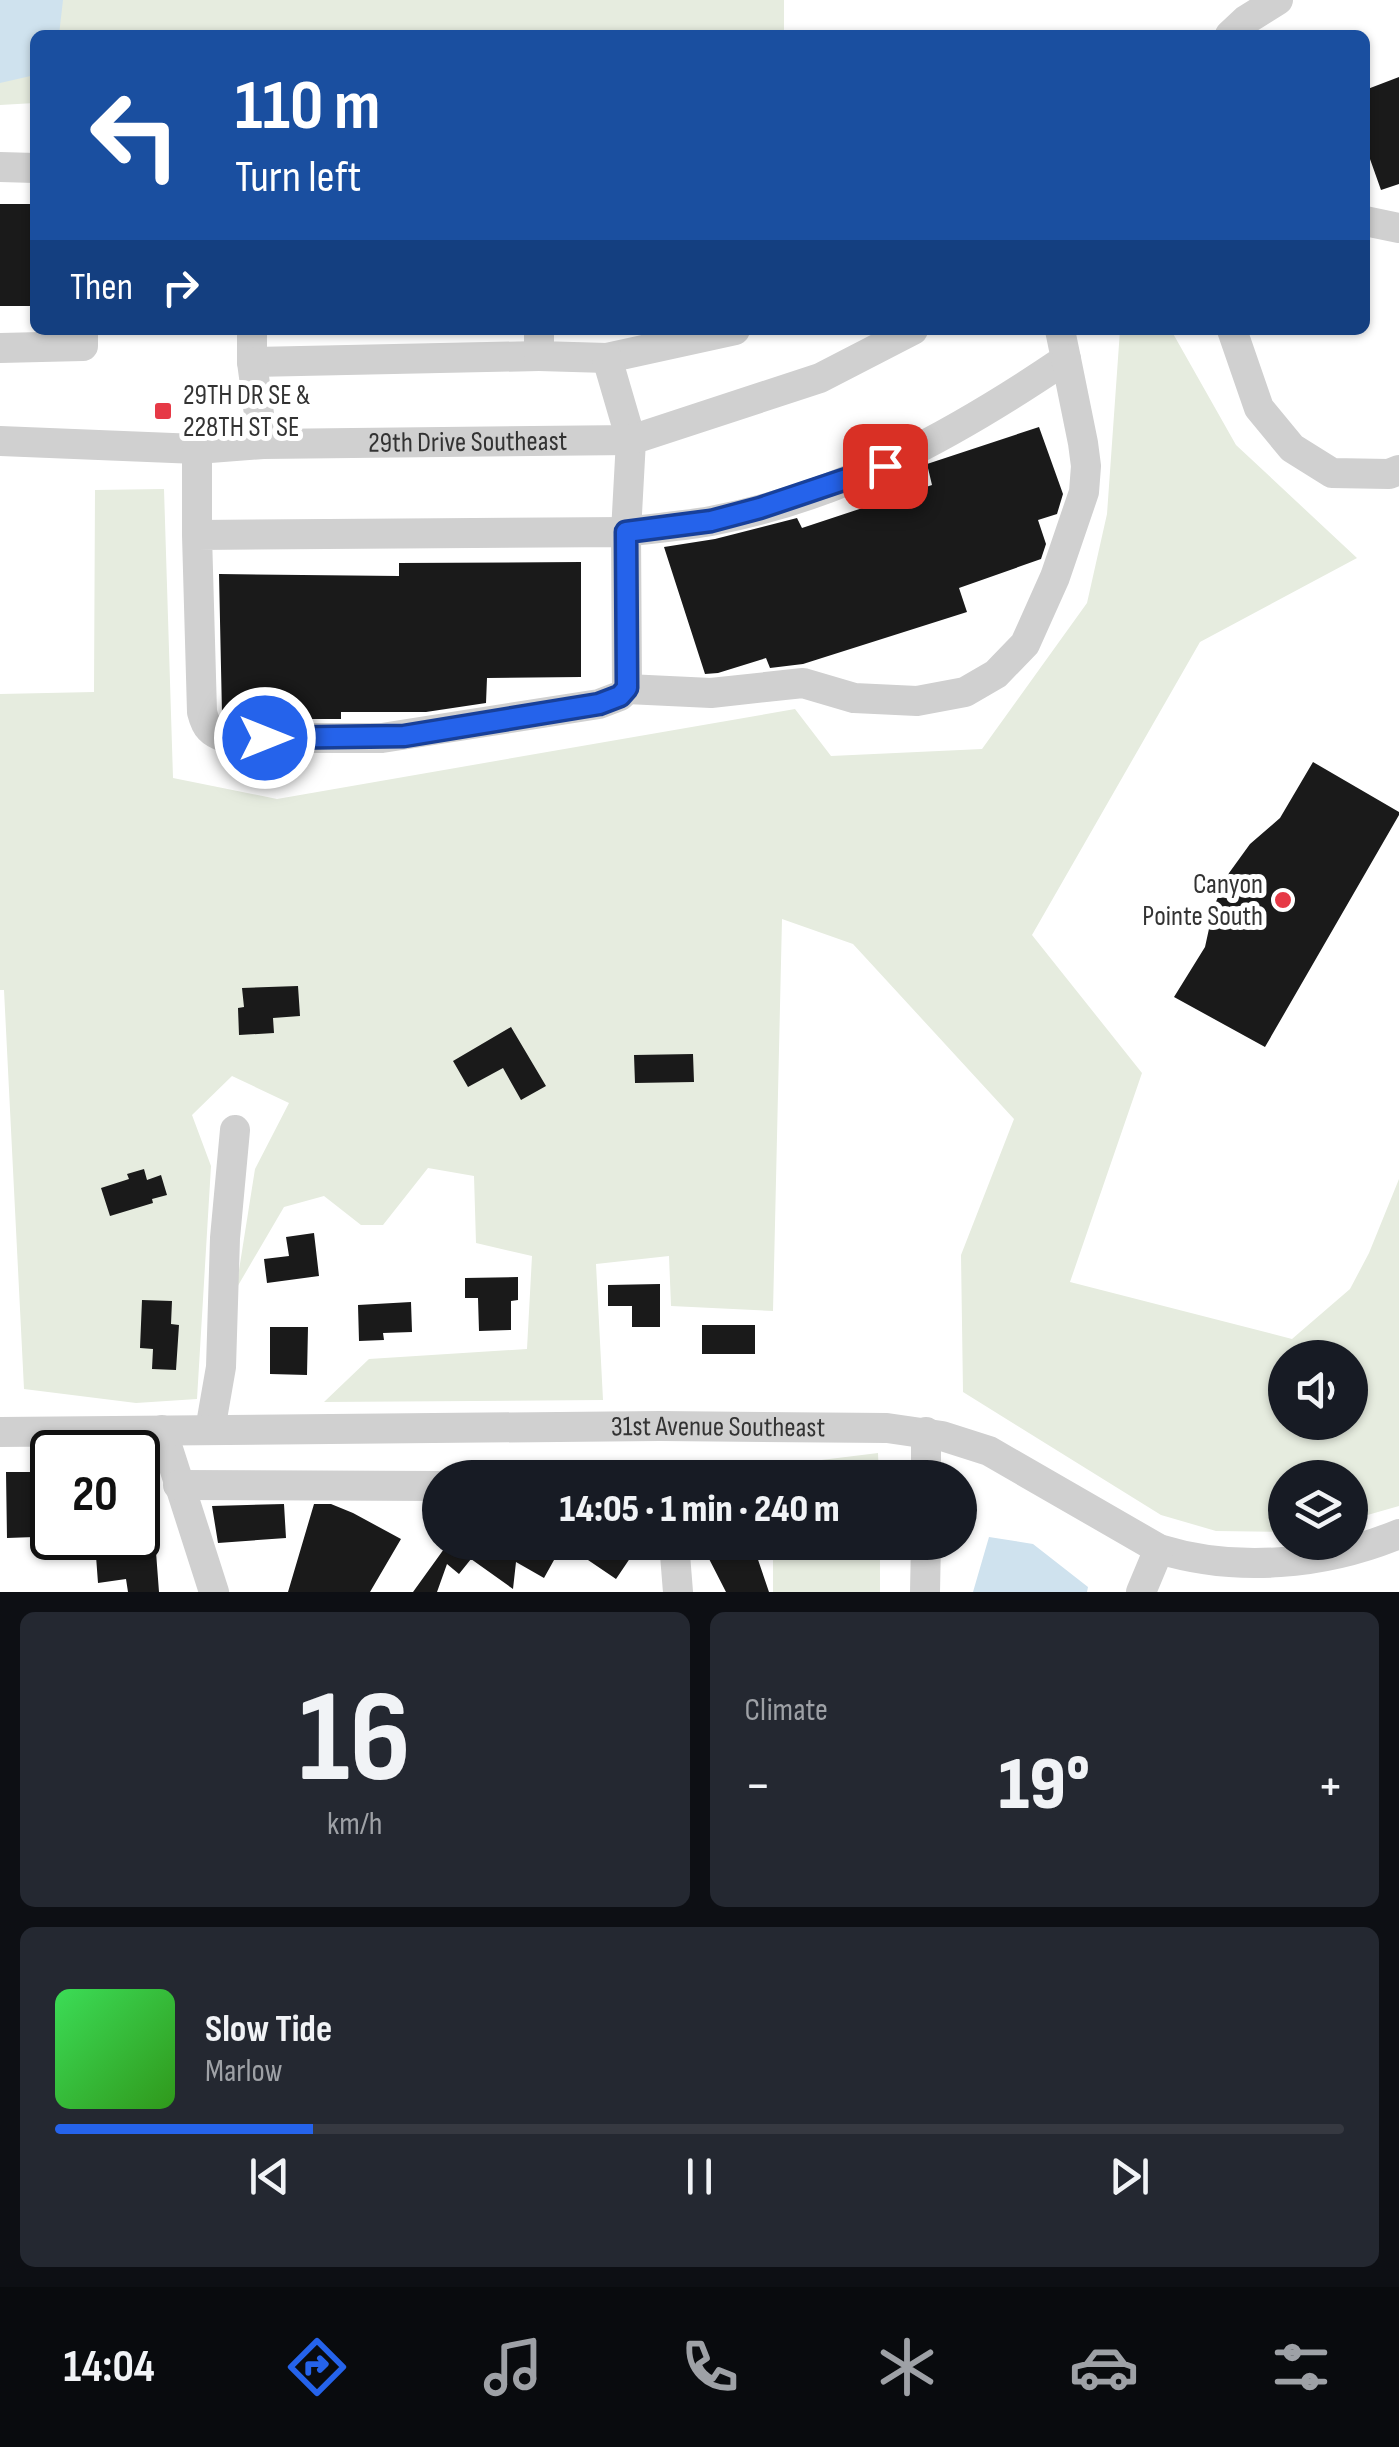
<!DOCTYPE html>
<html lang="en">
<head>
<meta charset="utf-8">
<style>
	body { margin:0; font-family:"Sofia Sans Condensed",sans-serif; background:#242831; color:#f1f3f6; height:100vh; display:flex; flex-direction:column; font-size:38px; white-space:nowrap }
	* { box-sizing:border-box; margin:0 }
	p { font-size:32px; color:#9ea1a6 }
	.icon { flex:none; width:55px; height:55px; fill:none; stroke:currentColor; stroke-width:2; stroke-linecap:round; stroke-linejoin:round }
	.map { position:relative; height:1592px; overflow:hidden }
	.side { display:flex; flex-direction:column; gap:20px; padding:20px; background:#0d0f14; flex:1 }
	.side>* { flex:none }
	.guide { position:absolute; left:30px; top:30px; width:1340px; height:305px; border-radius:15px; box-shadow:0 2px 8px #0004; background:#1a4fa0; color:#fff; overflow:hidden }
	.tools { position:absolute; left:1268px; top:1340px; display:grid; gap:20px }
	.tools a { display:grid; place-items:center; width:100px; height:100px; border-radius:50%; background:#171b24; box-shadow:0 2px 8px #0004; font-size:50px }
	.speed { position:absolute; left:30px; top:1430px; display:flex; gap:20px; font-size:50px; font-weight:700; text-align:center }
	.speed>* { display:grid; place-content:center; width:130px; height:130px; border-radius:50%; background:#171b24; box-shadow:0 2px 8px #0004; line-height:1 }
	.speed .limit { border:5px solid #111; border-radius:15px; background:#fff; color:#111 }
	.pin { position:absolute; display:grid; place-items:center; width:85px; height:85px; color:#fff; margin:-42px; border-radius:20px; box-shadow:0 5px 15px #0006 }
	.me { position:absolute; width:110px; margin:-55px; rotate:90deg; stroke-linejoin:round; filter:drop-shadow(0 0 8px #0008) }
	.turn { display:flex; align-items:center; gap:35px; height:210px; padding:0 40px; font-size:45px }
	.turn .icon { width:130px; height:130px; stroke-width:2.5 }
	.turn b { display:block; font-size:70px; line-height:85px }
	.then { display:flex; align-items:center; height:95px; padding:0 40px; background:#0003; gap:20px; font-size:38px }
	.big { font-size:75px; font-weight:800; line-height:1.1 }
	.side .card { flex:1; display:flex; flex-direction:column; justify-content:center; gap:15px; min-width:0; padding:0 35px; border-radius:15px; background:#242831 }
	.side .dial { align-items:center; gap:0 }
	.dial b { font-size:130px; line-height:1 }
	.song { display:flex; align-items:center; gap:30px }
	.cover { width:120px; height:120px; border-radius:15px; background:linear-gradient(135deg,hsl(130 70% 55%),hsl(110 70% 35%)) }
	.played { height:10px; border-radius:5px; background:linear-gradient(90deg,#2563eb 20%,#363941 20%) }
	.keys { display:flex; justify-content:space-around; direction:ltr }
	.heat { display:flex; justify-content:space-between; align-items:center; font-size:55px; direction:ltr }
	.side .tiles { flex:1; display:grid; gap:20px; grid-template-columns:1fr 1fr }
	.card:last-child { grid-column:span 2 }
	.trip { position:absolute; left:422px; top:1460px; width:555px; height:100px; border-radius:50px; background:#171b24; box-shadow:0 2px 8px #0004; font-weight:800; line-height:100px; text-align:center }
	.tab-bar { display:flex; height:160px; justify-content:space-around; align-items:center; background:#090b0e; color:#9ea1a6 }
	.tab-bar .icon { width:70px; height:70px }
	.tab-bar .on { color:#2563eb }
	.tab-bar b { font-size:45px; color:#f1f3f6 }
	.map>svg:first-child { display:block }
	.green { fill:#e6ecdf; fill-rule:evenodd }
	.water { fill:#cfe2ee }
	.building { fill:#1a1a1a }
	.lines { fill:none; stroke-linecap:round; stroke-linejoin:round }
	.minor { stroke:#d0d0d0; stroke-width:30 }
	.route-casing { stroke:#184099; stroke-width:25 }
	.route { stroke:#2563eb; stroke-width:18 }
	.poi-dot { fill:#e63946; stroke:#fff; stroke-width:4 }
	.labels { text-anchor:middle; dominant-baseline:central; stroke-width:10; stroke-linejoin:round; paint-order:stroke }
	.poi-label { font-size:28px; fill:#333; stroke:#fff; text-anchor:start }
	.street-label { font-size:28px; fill:#333; stroke:#fff }
</style>
</head>
<body>
<div class="map">
<svg width="1399" height="1592" viewBox="0 0 1399 1592">
	<rect width="100%" height="100%" fill="#fff"/>
	<path class="green" d="M0 0H784V35H35V103L0 105Z
		M1120 330H1171L1236 445 1357 558 1200 642 1032 935 1142 1073 1070 1282 1292 1339 1350 1289 1369 1253 1399 1179V1506L1350 1520V1478H1285V1532L1216 1531 1161 1515 963 1392 961 1255 1014 1119 853 944 782 919 773 1311 671 1306 669 1256 596 1264 603 1400 324 1402 369 1359 527 1349 532 1256 476 1243 474 1176 428 1168 383 1225H361L324 1196 284 1207 236 1289 255 1169 289 1103 232 1076 192 1115 211 1166 197 1399 136 1403 24 1389 4 990H0V694L94 692 95 490 164 489 173 778 277 799 795 709 831 756 982 749 1087 603 1107 514ZM1285 1358H1350V1422H1285Z
		M878 1453 879 1477H773V1466Z
		M773 1543H880V1592H773Z"/>
	<path class="water" d="M0 0H63L59 35H35V75L0 83Z
		M989 1537 1033 1544 1088 1587 1087 1592H973Z"/>
	<path class="building" d="M1399 77V184L1381 190 1365 145V90Z
		M0 204H35V306H0Z
		M1039 427 1063 494 1057 514 1038 520 1046 544 1041 559 959 588 967 612 803 664 770 668 766 658 718 673 705 674 664 547 715 539 797 518 802 528 932 485 927 464Z
		M581 562V677L487 678 486 703 426 712H341V719H229L222 714 219 574 399 576V563Z
		M1313 762 1399 812V815L1265 1047 1174 997 1205 947 1214 906 1229 873 1250 844 1280 818Z
		M298 986 300 1016 273 1018 274 1033 239 1035 238 1008 244 1007 242 988Z
		M511 1027 546 1086 521 1100 503 1068 468 1087 453 1061Z
		M693 1054 694 1082 635 1083 634 1055Z
		M144 1169 147 1180 161 1175 167 1195 152 1199 153 1203 110 1216 101 1188 129 1179 127 1174Z
		M314 1233 319 1276 267 1283 264 1259 289 1256 286 1237Z
		M518 1277V1300L511 1301V1330L479 1331 478 1298H465V1278Z
		M660 1284V1327H632V1306H608V1285Z
		M142 1300 172 1301 171 1324 179 1325 176 1370 152 1369 153 1349 140 1348Z
		M411 1302 412 1332 383 1333 384 1340 359 1341 358 1305Z
		M702 1325H755V1354H702Z
		M270 1327H308L307 1375 270 1374Z
		M6 1472H52V1526L34 1525 35 1537 7 1538Z
		M284 1504 286 1538 218 1543 212 1506Z
		M314 1504H331L353 1513 401 1539 370 1592H288Z
		M449 1542H564L544 1578 516 1562 513 1589 471 1559 459 1574 447 1564 437 1592H413Z
		M598 1542H641L616 1579 588 1560Z
		M729 1542H752L769 1592H726L706 1553Z
		M156 1552 159 1592H128L126 1579 98 1583 96 1556Z"/>
	<g class="lines">
		<g class="minor">
			<path d="M1230 35 1246 20 1278 0"/>
			<path d="M0 167 35 168"/>
			<path d="M1365 221 1399 228"/>
			<path d="M252 330V362L539 356"/>
			<path d="M539 330V356L607 358 735 330"/>
			<path d="M1232 330 1259 408 1292 448 1332 473 1389 474 1399 470"/>
			<path d="M0 348 83 346V330"/>
			<path d="M607 358 631 440 626 532C654 528 683 526 711 521 844 496 955 434 1066 359L1060 330"/>
			<path d="M252 362 263 444"/>
			<path id="s1" d="M0 441 197 449 263 444 631 440 820 378 913 330"/>
			<path d="M197 449V535L626 532 627 689 620 696 599 704 382 738H226C211 733 206 728 202 712L197 535"/>
			<path d="M627 689 711 693 803 683 854 698 917 701 965 692 996 674 1025 644 1055 577 1084 492 1086 466 1083 443 1066 359"/>
			<path d="M162 1430 214 1592"/>
			<path d="M210 1430 221 1367 225 1238 235 1130"/>
			<path id="s2" d="M0 1432 660 1426 887 1428 942 1436 989 1451 1159 1549C1237 1573 1324 1565 1399 1534"/>
			<path d="M926 1478V1432"/>
			<path d="M178 1485 440 1486"/>
			<path d="M674 1542 678 1592"/>
			<path d="M925 1592 926 1542"/>
			<path d="M1141 1592 1159 1549"/>
		</g>
	</g>
	<g class="lines">
		<defs>
			<path id="route" d="M265 738 404 736 599 704 620 696 627 688 626 532 711 521 760 508 885 466"/>
		</defs>
		<use href="#route" class="route-casing"/>
		<use href="#route" class="route"/>
	</g>
	<g class="poi-dot">
		<rect x="153" y="401" width="20" height="20" rx="5"/>
		<circle cx="1283" cy="900" r="10"/>
	</g>
	<g class="labels">
		<g class="poi-label">
			<text x="183" y="395">29TH DR SE &amp;<tspan x="183" dy="32">228TH ST SE</tspan></text>
			<text x="1263" y="884" text-anchor="end">Canyon<tspan x="1263" dy="32">Pointe South</tspan></text>
		</g>
		<g class="street-label">
			<text stroke="none"><textPath href="#s1" startOffset="468">29th Drive Southeast</textPath></text>
			<text stroke="none"><textPath href="#s2" startOffset="718">31st Avenue Southeast</textPath></text>
		</g>
	</g>
</svg>
<div class="tools">
<a><svg class="icon" aria-label="sound" viewBox="0 0 24 24"><path d="M4 9h4l5-4v14l-5-4H4zM17 9q2 3 0 6"/></svg></a>
<a><svg class="icon" aria-label="layers" viewBox="0 0 24 24"><path d="M12 4l9 5-9 5-9-5zM3 14l9 5 9-5"/></svg></a>
</div>
<div class="speed"><div class="limit">20</div></div>
<div class="pin" style="left:885px;top:466px;background:#d93025"><svg class="icon" aria-label="arrive" viewBox="0 0 24 24"><path d="M6 21V4h12l-3 4 3 4H6"/></svg></div>
<svg class="me" style="left:265px;top:738px" viewBox="-20 -20 40 40"><circle r="17" fill="#2563eb" stroke="#fff" stroke-width="3"/><path d="M0-11L8 9 0 5-8 9z" fill="#fff"/></svg>
<div class="trip">14:05 · 1 min · 240 m</div>
<div class="guide">
<div class="turn"><svg class="icon" aria-label="left" viewBox="0 0 24 24"><path d="M17 20v-9H6M10 6l-5 5 5 5"/></svg><div><b>110 m</b>Turn left</div></div>
<div class="then">Then<svg class="icon" aria-label="right" viewBox="0 0 24 24"><path d="M7 20v-9h11M14 6l5 5-5 5"/></svg></div>
</div>
</div>
<section class="side">
<div class="tiles">
<div class="card dial"><b>16</b><p>km/h</p></div>
<div class="card"><p>Climate</p>
<div class="heat"><a>−</a><b class="big">19°</b><a>+</a></div>
</div>
<div class="card">
<div class="song"><i class="cover"></i><div><b>Slow Tide</b><p>Marlow</p></div></div>
<div class="played"></div>
<div class="keys"><svg class="icon" aria-label="previous" viewBox="0 0 24 24"><path d="M18 5L8 12l10 7zM5 5v14"/></svg><svg class="icon" aria-label="pause" viewBox="0 0 24 24"><path d="M8 5v14M16 5v14"/></svg><svg class="icon" aria-label="next" viewBox="0 0 24 24"><path d="M6 5l10 7-10 7zM19 5v14"/></svg></div>
</div>
</div>
</section>
<nav class="tab-bar">
<b>14:04</b>
<svg class="icon on" aria-label="directions" viewBox="0 0 24 24"><path d="M12 3l9 9-9 9-9-9zM9 14v-3h6M13 9l2 2-2 2"/></svg>
<svg class="icon" aria-label="music" viewBox="0 0 24 24"><path d="M9 18V5l10-2v13"/><circle cx="6" cy="18" r="3"/><circle cx="16" cy="16" r="3"/></svg>
<svg class="icon" aria-label="phone" viewBox="0 0 24 24"><path d="M5 4h4l2 5-3 2q2 4 5 5l2-3 5 2v4C11 20 4 13 5 4z"/></svg>
<svg class="icon" aria-label="climate" viewBox="0 0 24 24"><path d="M12 3v18M4 7l16 10M4 17L20 7"/></svg>
<svg class="icon" aria-label="car" viewBox="0 0 24 24"><path d="M5 17H2v-5l4-1 3-4h7l3 4 3 1v5h-3M9 17h6M6 11h13"/><circle cx="7" cy="17" r="2"/><circle cx="17" cy="17" r="2"/></svg>
<svg class="icon" aria-label="filters" viewBox="0 0 24 24"><path d="M4 7h16M4 17h16"/><circle cx="9" cy="7" r="2"/><circle cx="15" cy="17" r="2"/></svg>
</nav>
</body>
</html>
